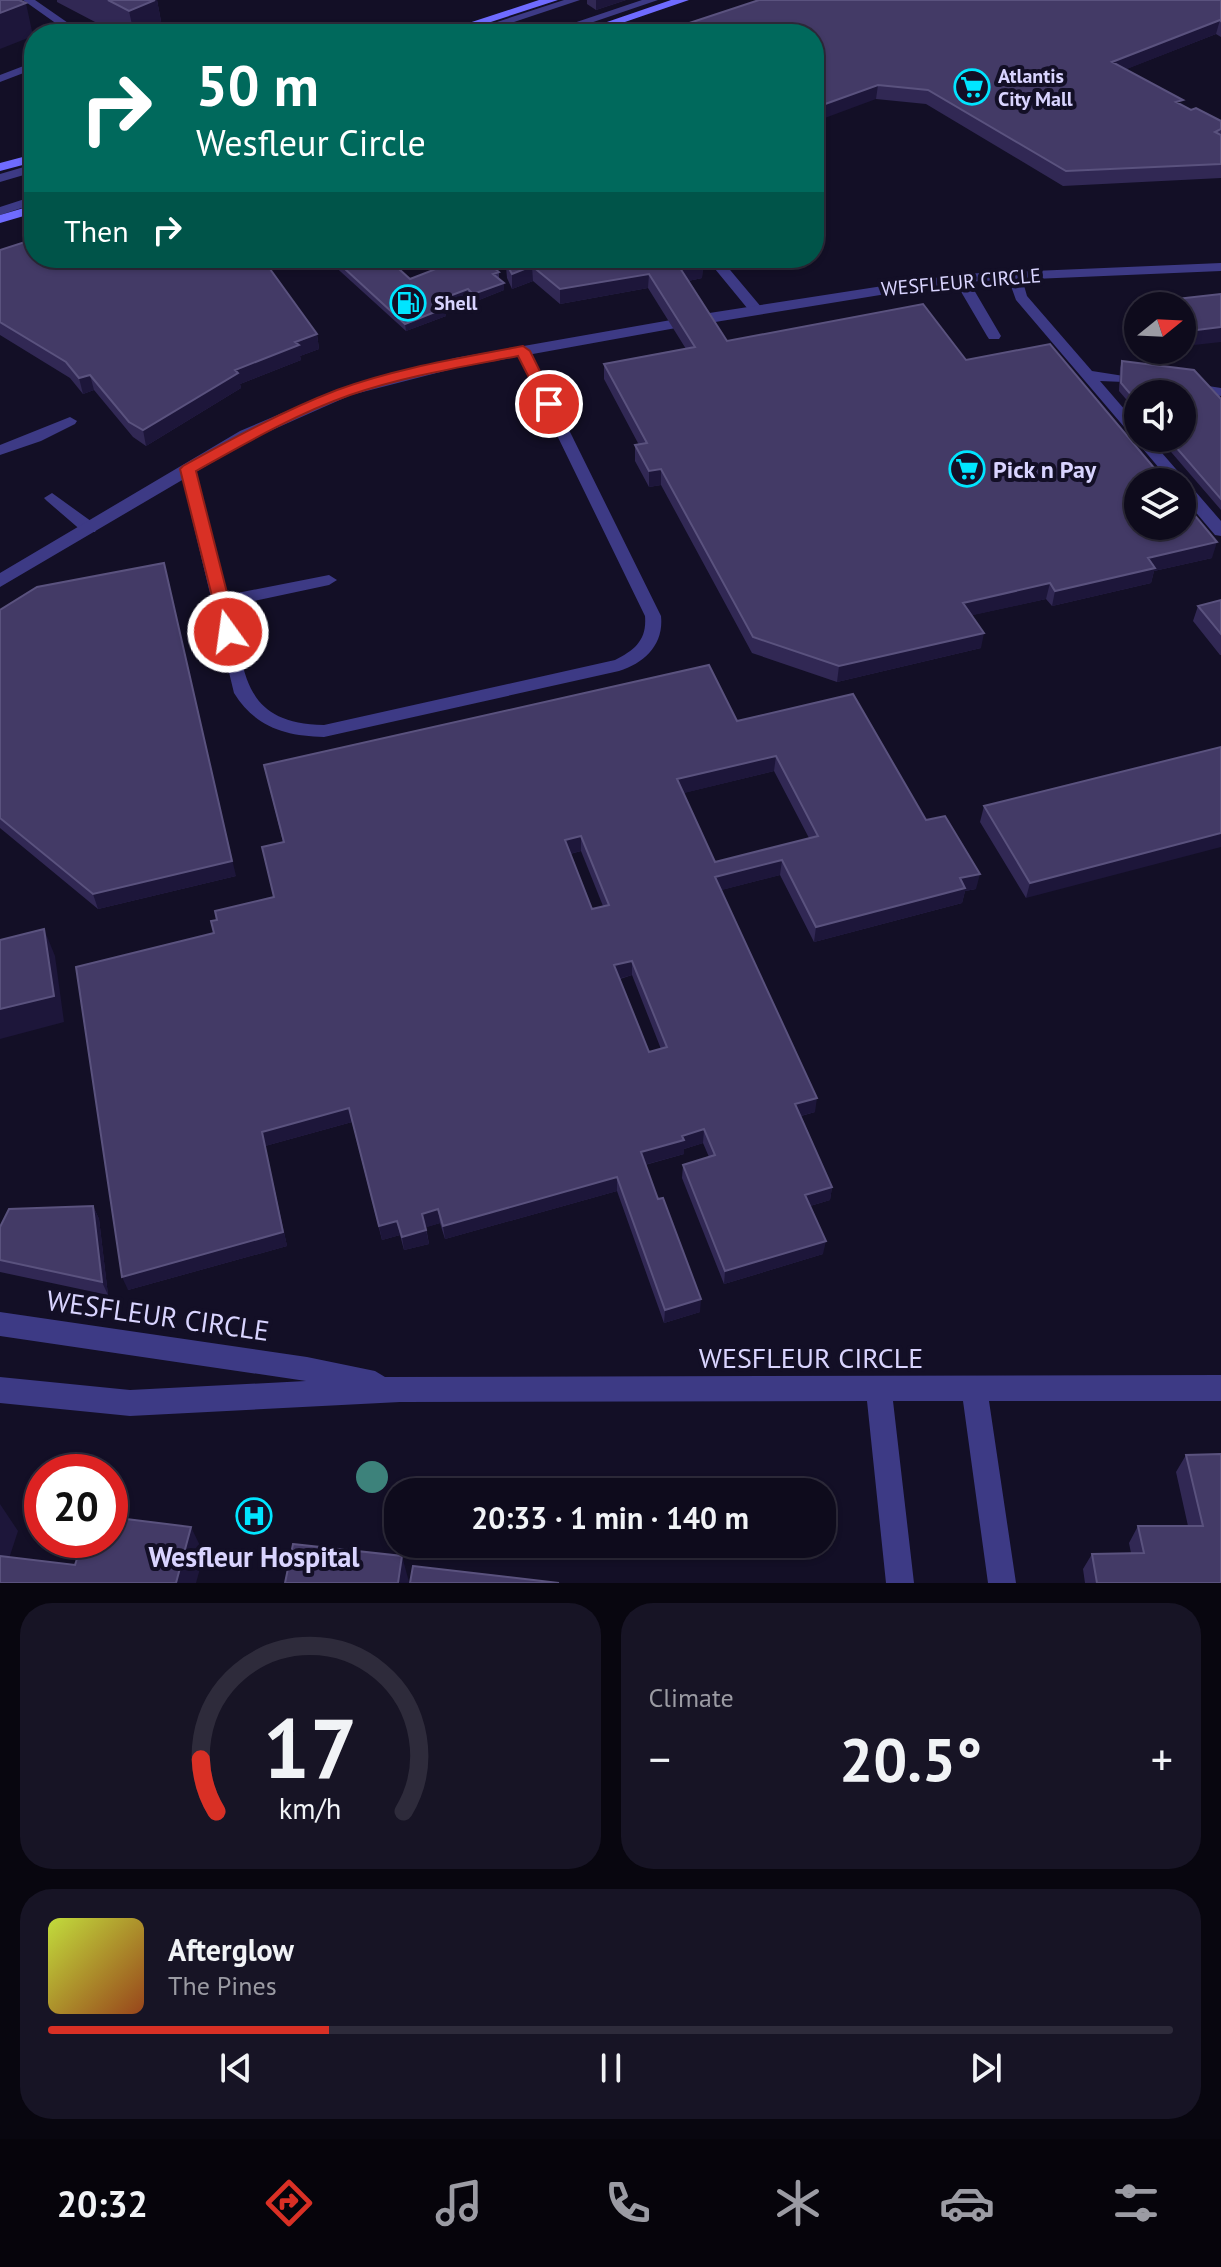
<!DOCTYPE html>
<html lang="en">
<head>
<meta charset="utf-8">
<style>
	body { margin:0; font-family:"PT Sans",sans-serif; background:#171425; color:#f1f3f6; height:100vh; display:flex; flex-direction:column; font-size:30px; white-space:nowrap }
	* { box-sizing:border-box; margin:0 }
	p { font-size:26px; color:#9b9ba3 }
	.icon { flex:none; width:44px; height:44px; fill:none; stroke:currentColor; stroke-width:2; stroke-linecap:round; stroke-linejoin:round }
	.map { position:relative; height:1583px; overflow:hidden }
	.details { display:flex; flex-direction:column; gap:20px; padding:20px; background:#08060f; flex:1 }
	.details>* { flex:none }
	.banner { position:absolute; left:24px; top:24px; width:800px; height:244px; border-radius:32px; box-shadow:0 2px 6px #0004,0 0 0 2px #2e2b3b; background:#00695c; color:#fff; overflow:hidden }
	.needle { width:52px; rotate:72deg }
	.fabs { position:absolute; left:1124px; top:292px; display:grid; gap:16px }
	.fabs a { display:grid; place-items:center; width:72px; height:72px; border-radius:50%; background:#0e0b1c; box-shadow:0 2px 6px #0004,0 0 0 2px #2e2b3b; font-size:40px }
	.speed { position:absolute; left:24px; top:1454px; display:flex; gap:16px; font-size:40px; font-weight:700; text-align:center }
	.speed>* { display:grid; place-content:center; width:104px; height:104px; border-radius:50%; background:#0e0b1c; box-shadow:0 2px 6px #0004,0 0 0 2px #2e2b3b; line-height:1 }
	.speed .limit { border:12px solid #d22; background:#fff; color:#111 }
	.pin { position:absolute; display:grid; place-items:center; width:68px; height:68px; color:#fff; margin:-34px; border:4px solid #fff; border-radius:50%; box-shadow:0 2px 8px #0007 }
	.me { position:absolute; width:88px; margin:-44px; rotate:346deg; stroke-linejoin:round; filter:drop-shadow(0 0 6px #0008) }
	.turn { display:flex; align-items:center; gap:28px; height:168px; padding:0 40px; font-size:36px }
	.turn .icon { width:104px; height:104px; stroke-width:2.5 }
	.turn b { display:block; font-size:56px; line-height:68px }
	.then { display:flex; align-items:center; height:76px; padding:0 40px; background:#0003; gap:16px; font-size:30px }
	.big { font-size:60px; font-weight:600; line-height:1.1 }
	.details .card { flex:1; display:flex; flex-direction:column; justify-content:center; gap:12px; min-width:0; padding:0 28px; border-radius:32px; background:#171425 }
	.details .dial { align-items:center; gap:0 }
	.dial svg { height:208px; overflow:visible; fill:none; stroke:#2e2b3b; stroke-width:7; stroke-linecap:round; text-anchor:middle }
	.dial text { fill:#f1f3f6; stroke:none }
	.song { display:flex; align-items:center; gap:24px }
	.cover { width:96px; height:96px; border-radius:12px; background:linear-gradient(135deg,hsl(70 70% 55%),hsl(20 70% 35%)) }
	.played { height:8px; border-radius:4px; background:linear-gradient(90deg,#d93025 25%,#2e2b3b 25%) }
	.keys { display:flex; justify-content:space-around; direction:ltr }
	.heat { display:flex; justify-content:space-between; align-items:center; font-size:44px; direction:ltr }
	.details .tiles { flex:1; display:grid; gap:20px; grid-template-columns:1fr 1fr }
	.card:last-child { grid-column:span 2 }
	.trip { position:absolute; left:384px; top:1478px; width:452px; height:80px; border-radius:32px; background:#0e0b1c; box-shadow:0 2px 6px #0004,0 0 0 2px #2e2b3b; font-weight:600; line-height:80px; text-align:center }
	.tabs { display:flex; height:128px; justify-content:space-around; align-items:center; background:#06040b; color:#9b9ba3 }
	.tabs .icon { width:56px; height:56px }
	.tabs .selected { color:#d93025 }
	.tabs b { font-size:36px; color:#f1f3f6 }
	.map>svg:first-child { display:block }
	.lines { fill:none; stroke-linecap:round; stroke-linejoin:round }
	.service { fill:#3d3a85; fill-rule:evenodd }
	.minor { fill:#3d3a85; fill-rule:evenodd }
	.secondary { fill:#6f6bff; fill-rule:evenodd }
	.tree { fill:#3d827b }
	.wall { fill:#312854; fill-rule:evenodd }
	.shaded-wall { fill:#1d163a }
	.building { fill:#433a66; stroke:#5a527e; stroke-width:2; fill-rule:evenodd }
	.route { fill:#d93025; stroke:#8d1f18; stroke-width:2 }
	.labels { text-anchor:middle; dominant-baseline:central; stroke-width:8; stroke-linejoin:round; paint-order:stroke }
	.far-poi-label { font-size:20px; font-weight:bold; fill:#d9d4ff; stroke:#130f26; text-anchor:start }
	.far-street-label { font-size:20px; fill:#d9d4ff; stroke:#130f26 }
	.poi-label { font-size:24px; font-weight:bold; fill:#d9d4ff; stroke:#130f26; text-anchor:start }
	.near-street-label { font-size:28px; fill:#d9d4ff; stroke:#130f26 }
	.near-poi-label { font-size:28px; font-weight:bold; fill:#d9d4ff; stroke:#130f26 }
</style>
</head>
<body>
<div class="map">
<svg width="1221" height="1583" viewBox="0 0 1221 1583">
	<rect width="100%" height="100%" fill="#130f26"/>
	<g class="lines">
		<path class="service" d="M23 0H35L84 34H71Z
			M564 0H580L478 34H460Z
			M642 0H658L558 34H541Z
			M34 62V69L0 82V75Z
			M34 164V172L0 182V174Z
			M34 196V204L0 215V207Z
			M706 258H720L762 308V314H752Z
			M1014 271 1021 275 1027 296 1092 371 1124 376V382L1100 381 1138 425V438H1149L1221 521V536L1215 535 1182 496V482H1171L1016 300 1007 275Z
			M960 274 967 278 1001 336 999 339H989L987 336 953 278Z
			M523 347 530 351 661 616C664 644 645 663 619 671L324 737C285 736 255 727 234 693L180 469 183 466 188 464 196 469 227 595 329 575 337 580 329 585 230 606C246 672 240 723 324 725L615 660C635 650 647 640 645 616L516 351Z
			M1202 385 1221 388V396L1197 392V386Z
			M70 417 77 421 75 424 41 441 0 455V445Z
			M52 493 95 524 97 528 95 532H83L47 501 44 498Z"/>
		<path class="minor" d="M1221 263V271L960 282 703 324 695 319 703 314 960 274Z
			M671 320 679 325 676 328 456 368 351 395 252 439 0 587V573L240 431 339 389 455 358Z
			M0 1312 307 1357 375 1371 385 1377 1221 1375V1401H989L1016 1583H988L963 1401H893L914 1583H886L867 1401 400 1402 130 1416 0 1403V1377L130 1390 306 1381 0 1336Z"/>
		<path class="secondary" d="M539 0H558L454 34H435Z
			M671 0H689L590 34H572Z
			M34 154V162L0 171V163Z
			M34 205V213L0 223V215Z"/>
	</g>
	<circle class="tree" cx="372" cy="1477" r="16"/>
	<path class="wall" d="M57 0H157L163 32 158 34H118L57 2Z
		M587 0H626L596 10 587 4Z
		M1221 0V37L1216 34 1126 69 1181 105 1191 110 1221 121V178L1063 186 926 104 876 99 814 34Z
		M0 250 270 270 317 334 319 349 300 356 301 360 240 384 241 388 146 446 133 437 94 390 83 394 70 378 0 335Z
		M329 258H387L410 279 436 269 423 258H482L499 272V279L504 290 474 302 468 297 443 307 446 316 406 331 330 262Z
		M495 258H700L703 263 702 278 688 281 727 341 966 360 1212 558 1154 571 1151 583 1052 606 1046 599 972 615 981 648 837 682 752 653 661 485 649 487 635 461V445H639L604 379V364L686 349 648 288 560 304 533 281 512 289 507 278 506 267Z
		M1221 294 1185 346 1182 342V306H1165L1167 300Z
		M1122 361 1221 399V510L1159 438H1182L1138 394V413L1119 391 1120 368Z
		M1221 600V655H1220L1193 621 1198 606Z
		M0 610 236 876 98 909 0 828Z
		M737 721 926 820 976 889 965 891 962 903 814 942 780 875 721 890 815 1112 801 1116 832 1187 830 1200 810 1206 823 1254 724 1284 682 1178 683 1165 709 1157 703 1143 684 1149V1154L645 1165 700 1312 664 1323 617 1191 445 1239 440 1223 426 1227 429 1244 404 1250 400 1235 382 1240 352 1122 265 1146 287 1246 128 1290 217 920 273 897 283 842 264 765ZM774 771 809 838 715 862 683 793ZM581 851 603 906 592 909 570 854ZM632 975 661 1049 649 1052 620 979Z
		M1221 747 1026 898 980 822 984 806Z
		M93 1206 99 1219 108 1295 0 1272V1227Z
		M1186 1455 1221 1583H1085L1083 1569 1092 1554 1131 1553 1129 1543 1138 1526H1188L1176 1472Z"/>
	<path class="shaded-wall" d="M155 0H157L163 32 158 34H134L129 11Z
		M596 0H626L596 10Z
		M26 3 33 36 0 49V13Z
		M1220 20 1216 34 1109 76 1112 62Z
		M878 85 876 99 814 122V108Z
		M261 258H303L263 272Z
		M703 263 702 278 679 283 680 268Z
		M532 266 533 281 512 289V274Z
		M649 274 648 288 560 304V289Z
		M504 283V290L474 302 473 294Z
		M468 289V297L437 309 436 301Z
		M445 308 446 316 406 331 405 324Z
		M1221 327V342L1185 346 1189 331Z
		M317 334 319 349 300 356 301 360 240 384 241 388 146 446 143 430 235 370Z
		M90 375 94 390 83 394 79 378Z
		M661 469V485L649 487V471Z
		M1217 542 1212 558 1154 571 1151 583 1052 606 1055 591 1148 558Z
		M164 563 236 876 98 909 93 894Z
		M1050 583 1046 599 960 618 963 603Z
		M984 633 981 648 837 682 839 666Z
		M776 756 774 771 676 795 677 779Z
		M1221 833V847L1026 898 1030 883Z
		M581 836V851L565 855V840Z
		M782 860 780 875 714 892 715 877Z
		M980 874 976 889 965 891 962 903 814 942 816 927 960 878Z
		M44 929 55 956 64 1022 0 1039V1009Z
		M632 961V975L614 980V965Z
		M817 1098 815 1112 793 1118 795 1104Z
		M349 1108 352 1122 265 1146 287 1246 128 1290 122 1277 262 1132Z
		M704 1129 703 1143 684 1149V1154L640 1166 641 1152 682 1136Z
		M617 1177V1191L445 1239 443 1226Z
		M832 1187 830 1200 803 1208 805 1195Z
		M93 1206 99 1219 108 1295 102 1282Z
		M438 1209 440 1223 424 1228 422 1214Z
		M397 1221 400 1235 382 1240 379 1226Z
		M426 1230 429 1244 404 1250 402 1237Z
		M826 1241 823 1254 724 1284 725 1271Z
		M701 1299 700 1312 664 1323 665 1310Z
		M0 1504 18 1531 2 1580 0 1577Z
		M191 1527 204 1554 196 1583H176Z
		M402 1556 409 1582V1583H398Z"/>
	<path class="building" d="M0 0H19L26 3 0 13Z
		M108 0H155L129 11Z
		M759 0H1221V21L1220 20 1112 62 1183 100 1176 102 1191 110 1196 108 1221 121V129L1215 132 1221 135V164L1066 171 928 90 878 85 814 108V34H656Z
		M488 27 497 34H466Z
		M34 239V258H262L317 334 295 342 299 345 235 370 238 373 143 430 129 422 90 375 79 378 66 362 0 322V250Z
		M333 258H387L410 279 441 267 431 258H482L499 272 493 274 504 283 473 294 468 289 436 301 445 308 405 324Z
		M512 258H700L703 263 680 268 727 341 923 304 966 360 1050 344 1166 482H1138V526H1182V500L1217 542 1148 558 1155 568 1055 591 1050 583 963 603 984 633 839 666 753 637 661 469 649 471 635 445 647 443 604 364 695 347 649 274 560 289 532 266 512 274 506 263 514 260Z
		M1221 294V327L1189 331 1182 321V306H1171L1167 300Z
		M1122 361 1194 370 1221 399V499L1168 438H1182V394H1138V403L1121 383Z
		M164 563 232 861 93 894 0 818V610L37 587Z
		M1221 600V634L1198 606Z
		M709 665 737 721 853 694 926 820 945 816 980 874 960 878 965 888 816 927 782 860 715 877 817 1098 795 1104 832 1187 805 1195 826 1241 725 1271 683 1165 715 1155 704 1129 682 1136 684 1140 641 1152 658 1199 663 1198 701 1299 665 1310 617 1177 443 1226 438 1209 422 1214 426 1230 402 1237 397 1221 379 1226 349 1108 262 1132 283 1232 122 1277 76 967 214 933 211 921 217 920 215 911 274 897 262 847 284 842 264 765ZM776 756 818 836 715 862 677 779ZM581 836 609 905 592 909 565 840ZM632 961 667 1047 649 1052 614 965Z
		M1221 747V833L1030 883 984 806Z
		M44 929 54 996 0 1009V940Z
		M93 1206 102 1282 0 1260V1227L9 1209Z
		M1221 1454V1583H1097L1092 1554 1144 1553 1138 1526H1203L1186 1455Z
		M110 1517 191 1527 176 1583H0V1556L75 1565 83 1540H110Z
		M293 1544 402 1556 398 1583H285Z
		M413 1566 559 1583H410Z"/>
	<path class="route" d="M523 346 530 351 556 404 554 407H544L518 356C462 367 405 376 350 395 296 414 246 443 196 471L237 632 234 636H222L180 469 183 466C233 438 283 411 337 390 396 368 461 358 523 346Z"/>
	<defs>
		<symbol id="supermarket-ring" viewBox="-11 -11 22 22"><circle r="9.5" fill="#130f26" stroke="#00e5ff" stroke-width="1.5"/><path d="M-6-5.5h2.5l.6 2H6L4.5 2H-2.5L-4.4-4H-6ZM-1.5 3.2a1.3 1.3 0 1 0 .1 0ZM3 3.2a1.3 1.3 0 1 0 .1 0Z" fill="#00e5ff"/></symbol>
		<symbol id="fuel-ring" viewBox="-11 -11 22 22"><circle r="9.5" fill="#130f26" stroke="#00e5ff" stroke-width="1.5"/><path d="M-5.5-6h7V0h2V4h1.3V-2.5L3-4.5l.8-.8L6-3V5H2.5V1h-1V6h-7ZM-4.2-4.7v3.2H.2V-4.7Z" fill="#00e5ff"/></symbol>
		<symbol id="hospital-ring" viewBox="-11 -11 22 22"><circle r="9.5" fill="#130f26" stroke="#00e5ff" stroke-width="1.5"/><path d="M-5-5h3v3.5h4V-5h3V5h-3V1.5h-4V5h-3Z" fill="#00e5ff"/></symbol>
	</defs>
	<g fill-rule="evenodd">
		<use href="#supermarket-ring" x="952" y="67" width="40" height="40"/>
		<use href="#fuel-ring" x="388" y="283" width="40" height="40"/>
		<use href="#supermarket-ring" x="947" y="449" width="40" height="40"/>
		<use href="#hospital-ring" x="234" y="1496" width="40" height="40"/>
	</g>
	<g class="labels">
		<g class="far-poi-label">
			<text x="998" y="76">Atlantis<tspan x="998" dy="23">City Mall</tspan></text>
			<text x="434" y="303">Shell</text>
		</g>
		<g class="far-street-label">
			<text transform="translate(961 282) rotate(-5)">WESFLEUR CIRCLE</text>
		</g>
		<g class="poi-label">
			<text x="993" y="469">Pick n Pay</text>
		</g>
		<g class="near-street-label">
			<text transform="translate(158 1315) rotate(8)">WESFLEUR CIRCLE</text>
			<text x="811" y="1357">WESFLEUR CIRCLE</text>
		</g>
		<g class="near-poi-label">
			<text x="254" y="1556">Wesfleur Hospital</text>
		</g>
	</g>
</svg>
<div class="fabs">
<a><svg class="needle" viewBox="-14 -14 28 28"><path d="M0-13l5 13h-10z" fill="#e53935"/><path d="M0 13l5-13h-10z" fill="#9b9ba3"/></svg></a>
<a><svg class="icon" aria-label="sound" viewBox="0 0 24 24"><path d="M4 9h4l5-4v14l-5-4H4zM17 9q2 3 0 6"/></svg></a>
<a><svg class="icon" aria-label="layers" viewBox="0 0 24 24"><path d="M12 4l9 5-9 5-9-5zM3 14l9 5 9-5"/></svg></a>
</div>
<div class="speed"><div class="limit">20</div></div>
<div class="pin" style="left:549px;top:404px;background:#d93025"><svg class="icon" aria-label="arrive" viewBox="0 0 24 24"><path d="M6 21V4h12l-3 4 3 4H6"/></svg></div>
<svg class="me" style="left:228px;top:632px" viewBox="-20 -20 40 40"><circle r="17" fill="#d93025" stroke="#fff" stroke-width="3"/><path d="M0-11L8 9 0 5-8 9z" fill="#fff"/></svg>
<div class="trip">20:33 · 1 min · 140 m</div>
<div class="banner">
<div class="turn"><svg class="icon" aria-label="right" viewBox="0 0 24 24"><path d="M7 20v-9h11M14 6l5 5-5 5"/></svg><div><b>50 m</b>Wesfleur Circle</div></div>
<div class="then">Then<svg class="icon" aria-label="right" viewBox="0 0 24 24"><path d="M7 20v-9h11M14 6l5 5-5 5"/></svg></div>
</div>
</div>
<section class="details">
<div class="tiles">
<div class="card dial"><svg viewBox="0 0 100 80">
<path d="M14 69A42 42 0 1 1 86 69"/>
<path d="M14 69A42 42 0 0 1 8 49" stroke="#d93025"/>
<text x="50" y="56" font-size="32" font-weight="700">17</text>
<text x="50" y="72" font-size="11">km/h</text>
</svg></div>
<div class="card"><p>Climate</p>
<div class="heat"><a>−</a><b class="big">20.5°</b><a>+</a></div>
</div>
<div class="card">
<div class="song"><i class="cover"></i><div><b>Afterglow</b><p>The Pines</p></div></div>
<div class="played"></div>
<div class="keys"><svg class="icon" aria-label="previous" viewBox="0 0 24 24"><path d="M18 5L8 12l10 7zM5 5v14"/></svg><svg class="icon" aria-label="pause" viewBox="0 0 24 24"><path d="M8 5v14M16 5v14"/></svg><svg class="icon" aria-label="next" viewBox="0 0 24 24"><path d="M6 5l10 7-10 7zM19 5v14"/></svg></div>
</div>
</div>
</section>
<nav class="tabs">
<b>20:32</b>
<svg class="icon selected" aria-label="directions" viewBox="0 0 24 24"><path d="M12 3l9 9-9 9-9-9zM9 14v-3h6M13 9l2 2-2 2"/></svg>
<svg class="icon" aria-label="music" viewBox="0 0 24 24"><path d="M9 18V5l10-2v13"/><circle cx="6" cy="18" r="3"/><circle cx="16" cy="16" r="3"/></svg>
<svg class="icon" aria-label="phone" viewBox="0 0 24 24"><path d="M5 4h4l2 5-3 2q2 4 5 5l2-3 5 2v4C11 20 4 13 5 4z"/></svg>
<svg class="icon" aria-label="climate" viewBox="0 0 24 24"><path d="M12 3v18M4 7l16 10M4 17L20 7"/></svg>
<svg class="icon" aria-label="car" viewBox="0 0 24 24"><path d="M5 17H2v-5l4-1 3-4h7l3 4 3 1v5h-3M9 17h6M6 11h13"/><circle cx="7" cy="17" r="2"/><circle cx="17" cy="17" r="2"/></svg>
<svg class="icon" aria-label="filters" viewBox="0 0 24 24"><path d="M4 7h16M4 17h16"/><circle cx="9" cy="7" r="2"/><circle cx="15" cy="17" r="2"/></svg>
</nav>
</body>
</html>
